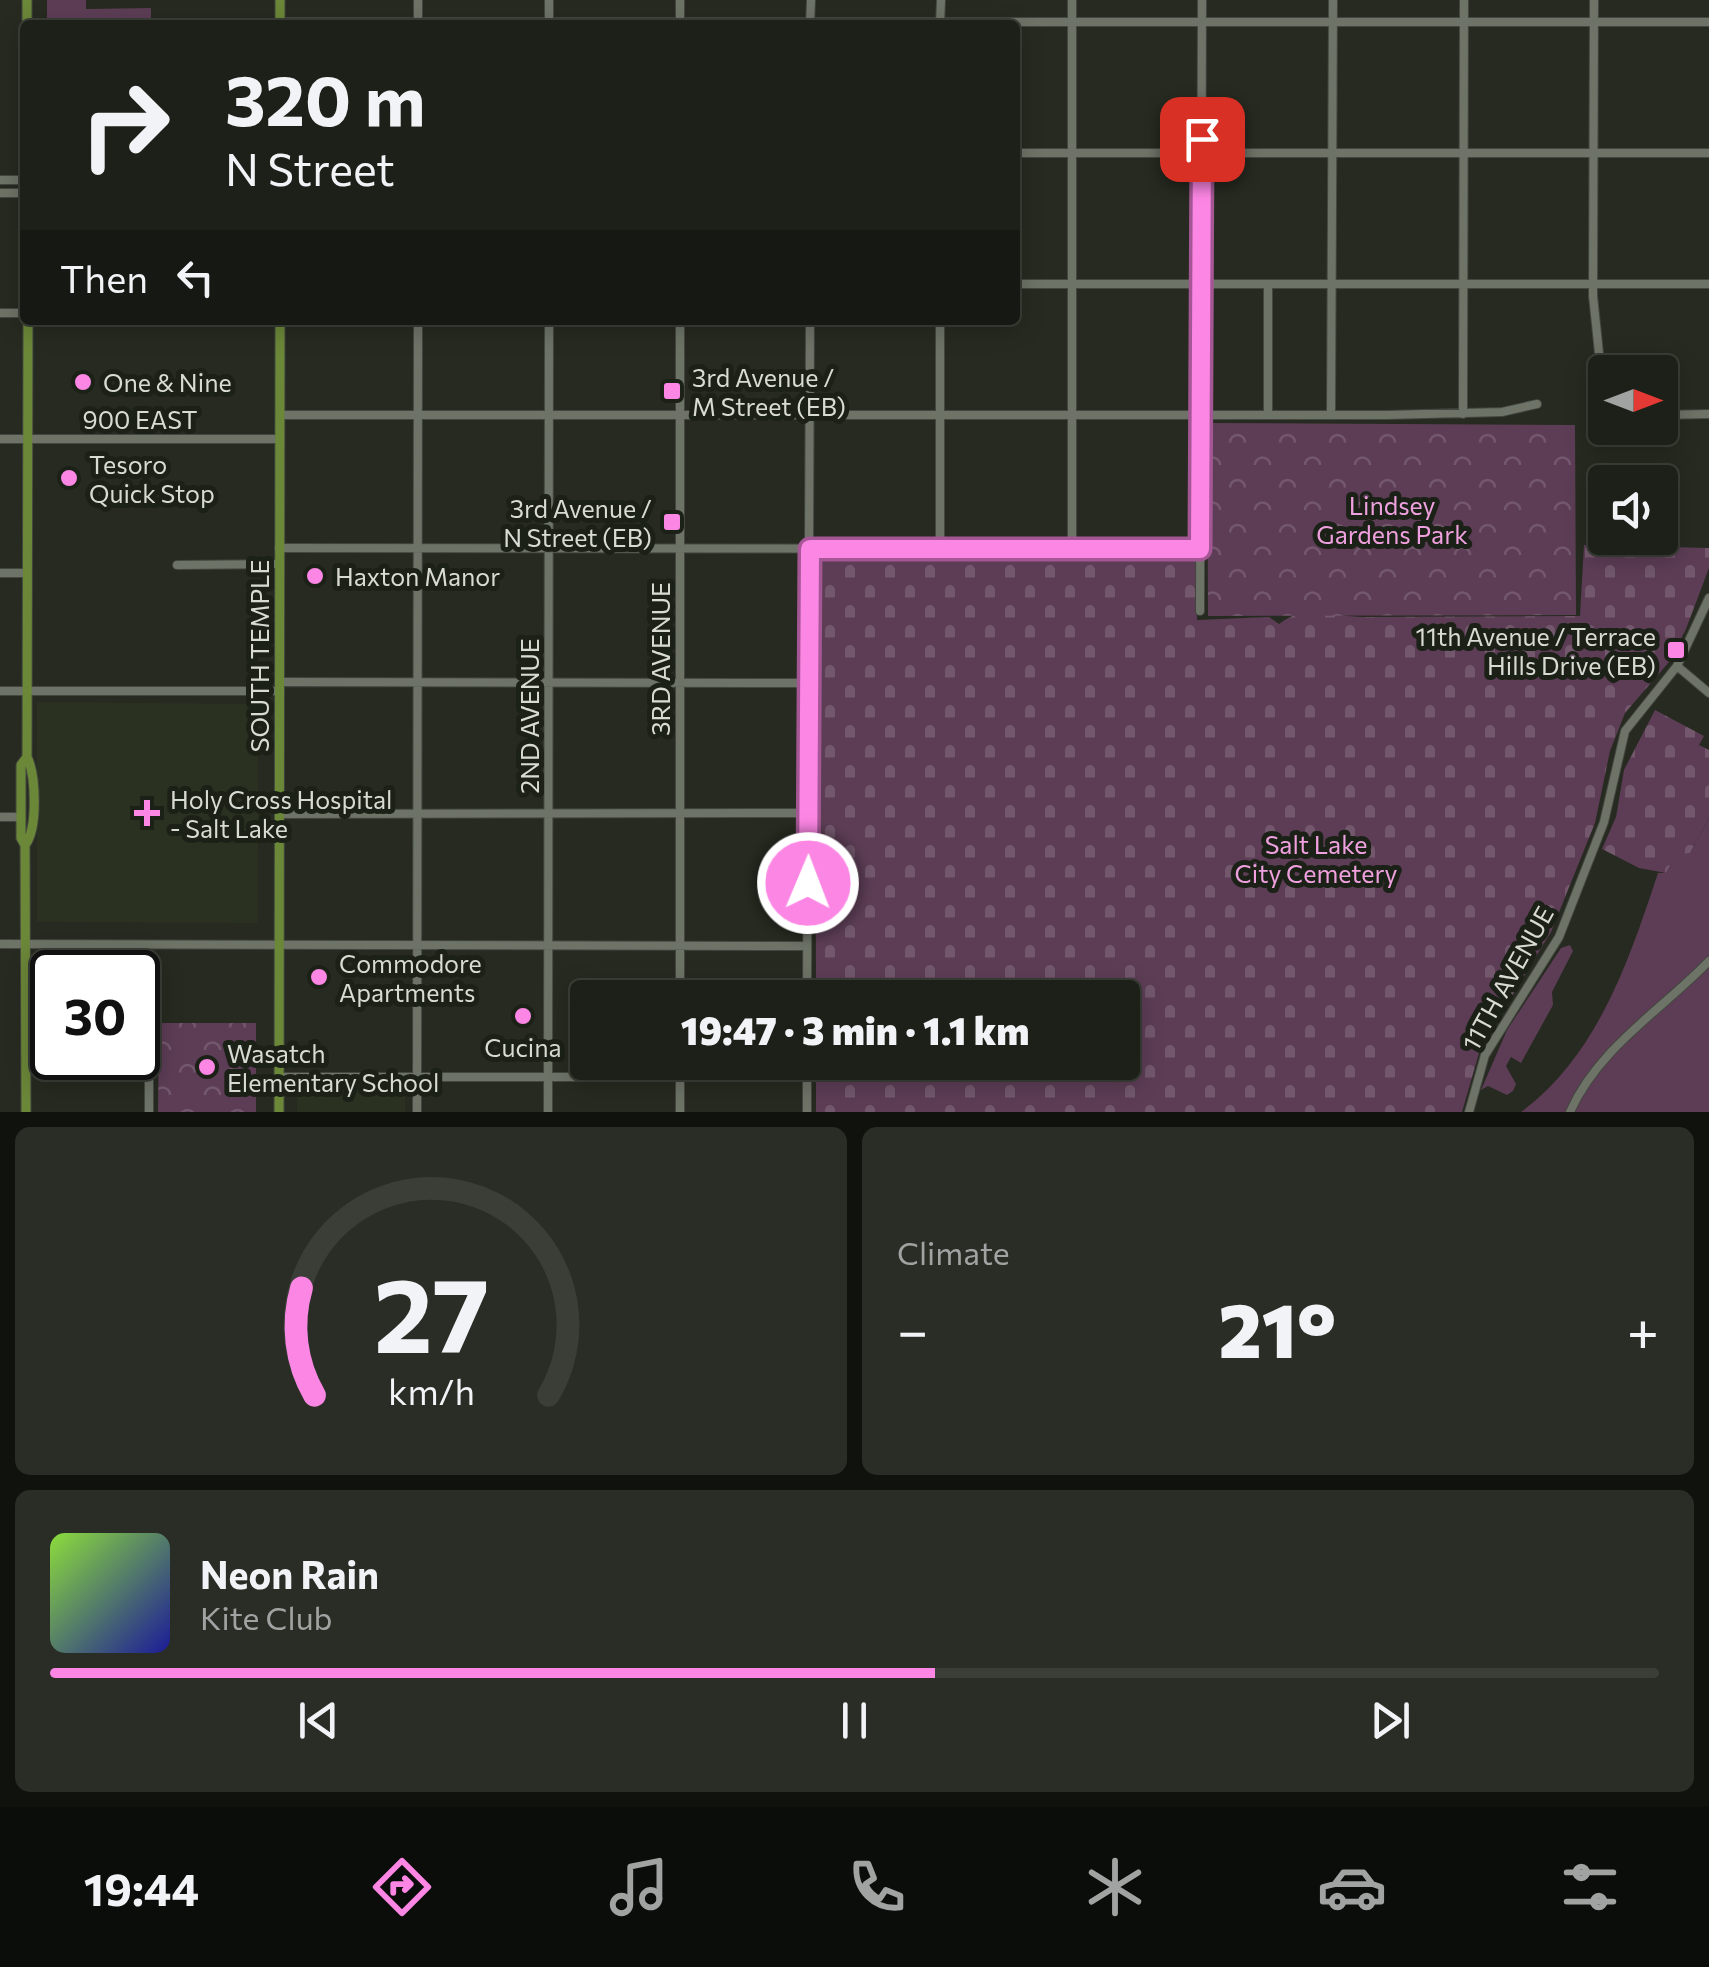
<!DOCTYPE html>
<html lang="en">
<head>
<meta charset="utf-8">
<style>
	body { margin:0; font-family:Commissioner,sans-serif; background:#292d25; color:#f1f3f6; height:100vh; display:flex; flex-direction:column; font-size:38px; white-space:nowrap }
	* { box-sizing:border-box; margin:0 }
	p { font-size:32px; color:#a0a3a2 }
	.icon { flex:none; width:55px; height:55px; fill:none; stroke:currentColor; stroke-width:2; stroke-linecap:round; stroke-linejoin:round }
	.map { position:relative; height:1112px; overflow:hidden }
	.side { display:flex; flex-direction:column; gap:15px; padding:15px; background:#0f120d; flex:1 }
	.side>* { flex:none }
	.banner { position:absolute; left:20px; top:20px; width:1000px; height:305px; border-radius:10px; box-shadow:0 5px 25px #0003,0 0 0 2px #3a3e37; background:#1c2018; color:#f1f3f6; overflow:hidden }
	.needle { width:65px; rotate:90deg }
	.tools { position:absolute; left:1588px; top:355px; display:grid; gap:20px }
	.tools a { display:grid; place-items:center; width:90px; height:90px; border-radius:10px; background:#1c2018; box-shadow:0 5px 25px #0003,0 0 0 2px #3a3e37; font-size:50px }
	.speed { position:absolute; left:30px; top:950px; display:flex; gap:20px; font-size:50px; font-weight:700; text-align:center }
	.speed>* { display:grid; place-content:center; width:130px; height:130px; border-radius:50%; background:#1c2018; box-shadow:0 5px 25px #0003,0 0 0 2px #3a3e37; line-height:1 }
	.speed .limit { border:5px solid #111; border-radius:15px; background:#fff; color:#111 }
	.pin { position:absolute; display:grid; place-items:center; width:85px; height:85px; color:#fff; margin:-42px; border-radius:20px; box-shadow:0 5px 15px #0006 }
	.me { position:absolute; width:110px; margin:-55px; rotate:1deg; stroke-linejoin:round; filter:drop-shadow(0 0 8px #0008) }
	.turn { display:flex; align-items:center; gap:35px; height:210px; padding:0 40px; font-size:45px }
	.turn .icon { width:130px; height:130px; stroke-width:2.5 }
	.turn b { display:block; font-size:70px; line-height:85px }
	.then { display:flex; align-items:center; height:95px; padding:0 40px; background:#0003; gap:20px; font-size:38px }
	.big { font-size:75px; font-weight:800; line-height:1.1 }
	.side .card { flex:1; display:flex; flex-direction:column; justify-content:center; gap:15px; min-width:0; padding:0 35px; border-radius:15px; background:#292d25 }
	.side .dial { align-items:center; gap:0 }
	.dial svg { height:260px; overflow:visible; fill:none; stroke:#3a3e37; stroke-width:7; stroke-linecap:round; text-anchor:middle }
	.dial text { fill:#f1f3f6; stroke:none }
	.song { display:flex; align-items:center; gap:30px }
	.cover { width:120px; height:120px; border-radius:15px; background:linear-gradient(135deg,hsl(90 70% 55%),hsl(240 70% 35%)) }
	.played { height:10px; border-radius:5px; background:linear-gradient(90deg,#fc86e4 55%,#3a3e37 55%) }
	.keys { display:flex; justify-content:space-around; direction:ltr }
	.heat { display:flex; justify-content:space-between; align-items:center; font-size:55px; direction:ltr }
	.side .tiles { flex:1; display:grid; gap:15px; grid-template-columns:1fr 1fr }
	.card:last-child { grid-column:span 2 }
	.trip { position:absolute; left:570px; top:980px; width:570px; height:100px; border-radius:10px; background:#1c2018; box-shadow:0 5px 25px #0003,0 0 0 2px #3a3e37; font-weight:800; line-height:100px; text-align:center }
	.tabs { display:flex; height:160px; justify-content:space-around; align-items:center; background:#0b0d0a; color:#a0a3a2 }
	.tabs .icon { width:70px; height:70px }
	.tabs .active { color:#fc86e4 }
	.tabs b { font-size:45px; color:#f1f3f6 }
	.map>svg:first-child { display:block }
	.built { fill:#2a3121 }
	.grass { fill:#5c3d55 }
	.cemetery { fill:url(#cemetery-stones) }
	.park { fill:url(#park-crowns) }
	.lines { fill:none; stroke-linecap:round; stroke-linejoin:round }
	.minor-casing { stroke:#43473f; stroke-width:10 }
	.major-casing { stroke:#43473f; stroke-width:11 }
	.minor { stroke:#6d7367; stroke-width:8 }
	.major { stroke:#6b8738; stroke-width:9 }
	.route-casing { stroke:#a45794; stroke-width:25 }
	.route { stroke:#fc86e4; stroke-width:18 }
	.poi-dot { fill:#fc86e4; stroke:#1c2117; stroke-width:4 }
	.labels { text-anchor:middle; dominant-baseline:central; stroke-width:10; stroke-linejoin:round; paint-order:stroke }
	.poi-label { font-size:25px; fill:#d8dbd4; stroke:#1c2117; text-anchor:start }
	.street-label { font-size:25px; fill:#d8dbd4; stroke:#1c2117 }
	.park-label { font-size:25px; fill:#efa0de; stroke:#1c2117 }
</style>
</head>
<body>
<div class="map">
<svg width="1709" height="1112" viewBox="0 0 1709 1112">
	<defs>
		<pattern id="cemetery-stones" width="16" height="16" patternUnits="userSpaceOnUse" patternTransform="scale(2.5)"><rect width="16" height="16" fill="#5c3d55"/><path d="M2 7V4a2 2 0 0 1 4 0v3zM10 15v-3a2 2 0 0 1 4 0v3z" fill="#73586d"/></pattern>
		<pattern id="park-crowns" width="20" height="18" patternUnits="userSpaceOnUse" patternTransform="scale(2.5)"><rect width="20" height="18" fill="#5c3d55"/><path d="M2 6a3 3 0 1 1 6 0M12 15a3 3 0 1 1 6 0" fill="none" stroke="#73586d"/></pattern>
	</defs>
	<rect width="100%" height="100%" fill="#262a20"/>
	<path class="built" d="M37 702 258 704V923L37 922Z
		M297 1089H405V1112H297Z"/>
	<path class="grass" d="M47 0H86V9L151 8V25H47Z
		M1709 818V1112H1521C1598 1055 1629 960 1658 873H1666L1675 855 1690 853Z
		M1570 945 1573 951 1552 992 1553 1005 1521 1063 1511 1057 1506 1066 1516 1084 1513 1091 1507 1095 1488 1086 1481 1090 1507 1030 1561 948Z"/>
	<path class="cemetery" d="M1584 545 1709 548V568L1686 629 1669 662 1625 713 1610 751 1595 823 1551 932 1481 1046 1462 1112H816V1063L1122 1062V998L816 997 815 570 821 556 1188 555 1196 560 1197 620 1269 617 1279 624C1307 603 1329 616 1361 617L1580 616Z
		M1655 710 1704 736 1699 745 1709 750V818L1690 853 1675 856 1666 873 1639 868 1602 849 1616 817 1624 770Z"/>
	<path class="park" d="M1207 423 1575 425 1576 615 1208 616Z
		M159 1023H256V1112H158Z"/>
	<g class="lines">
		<defs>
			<path id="minor" d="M418 0V25
				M680 0V25
				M1594 0 1593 296 1605 410
				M280 22H1709
				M549 25V0
				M810 25 811 0
				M940 25 941 0
				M1015 153H1709
				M0 180H25
				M0 193H25
				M1015 284H1709
				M0 313H25
				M940 320V548
				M1463 414 1464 0
				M280 415H1387L1502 412 1537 404
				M1268 415V284
				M1331 415 1333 0
				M1660 415 1709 414
				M0 439H279
				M279 548 1200 549
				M1072 548V0
				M177 565 279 564
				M0 573H27
				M1200 611 1202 0
				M1677 666 1709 693
				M279 682 809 683
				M0 691H279
				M279 814 809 813
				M0 817H21
				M0 944 807 946
				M680 998V320
				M807 998 810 320
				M26 1020H52
				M138 1020H149V1112
				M680 1062V1112
				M279 1077H807
				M417 1112 418 320
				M548 1112 549 320
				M807 1112V1062
				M1469 1112 1485 1055 1559 937 1604 822 1625 731 1677 666 1709 598
				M1570 1112C1598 1048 1663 1009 1709 961"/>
			<path id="major" d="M27 0V25
				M280 0V25
				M25 845C38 829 36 775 27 757L28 320
				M26 1112 25 845 21 838V765L27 757
				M279 1112 280 320"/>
		</defs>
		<use href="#minor" class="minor-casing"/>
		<use href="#major" class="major-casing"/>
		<use href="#minor" class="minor"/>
		<use href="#major" class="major"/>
	</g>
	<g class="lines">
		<defs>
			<path id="route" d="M808 883 810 549H1200L1202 139"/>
		</defs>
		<use href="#route" class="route-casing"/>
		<use href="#route" class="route"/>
	</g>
	<g class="poi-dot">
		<circle cx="83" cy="382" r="10"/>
		<rect x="662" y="381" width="20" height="20" rx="5"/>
		<circle cx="69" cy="478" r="10"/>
		<rect x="662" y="512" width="20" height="20" rx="5"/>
		<circle cx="315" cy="576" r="10"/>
		<rect x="1666" y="640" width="20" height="20" rx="5"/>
		<path d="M142 798h10v10h10v10h-10v10h-10v-10h-10v-10h10z"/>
		<circle cx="319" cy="977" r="10"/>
		<circle cx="523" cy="1016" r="10"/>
		<circle cx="207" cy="1067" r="10"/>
	</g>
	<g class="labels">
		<g class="poi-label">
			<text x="692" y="377">3rd Avenue /<tspan x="692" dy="29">M Street (EB)</tspan></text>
			<text x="103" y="382">One &amp; Nine</text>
			<text x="89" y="464">Tesoro<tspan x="89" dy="29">Quick Stop</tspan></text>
			<text x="652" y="508" text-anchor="end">3rd Avenue /<tspan x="652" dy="29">N Street (EB)</tspan></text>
			<text x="335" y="576">Haxton Manor</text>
			<text x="1656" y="636" text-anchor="end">11th Avenue / Terrace<tspan x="1656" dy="29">Hills Drive (EB)</tspan></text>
			<text x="170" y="799">Holy Cross Hospital<tspan x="170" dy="29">- Salt Lake</tspan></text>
			<text x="339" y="963">Commodore<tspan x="339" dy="29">Apartments</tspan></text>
			<text x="523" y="1047" text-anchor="middle">Cucina</text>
			<text x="227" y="1053">Wasatch<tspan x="227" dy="29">Elementary School</tspan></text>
		</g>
		<g class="street-label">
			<text x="140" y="419">900 EAST</text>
			<text transform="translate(259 656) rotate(-90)">SOUTH TEMPLE</text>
			<text transform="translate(660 659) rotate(-90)">3RD AVENUE</text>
			<text transform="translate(529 716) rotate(-90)">2ND AVENUE</text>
			<text transform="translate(1507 978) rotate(-61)">11TH AVENUE</text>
		</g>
		<g class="park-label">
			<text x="1392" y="505">Lindsey<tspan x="1392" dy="29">Gardens Park</tspan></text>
			<text x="1316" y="844">Salt Lake<tspan x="1316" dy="29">City Cemetery</tspan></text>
		</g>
	</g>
</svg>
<div class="tools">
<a><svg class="needle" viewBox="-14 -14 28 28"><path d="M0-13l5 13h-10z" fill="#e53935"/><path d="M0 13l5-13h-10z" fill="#a0a3a2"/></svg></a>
<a><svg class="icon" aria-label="sound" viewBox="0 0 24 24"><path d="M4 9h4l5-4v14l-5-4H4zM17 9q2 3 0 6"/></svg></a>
</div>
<div class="speed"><div class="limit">30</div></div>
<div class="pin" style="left:1202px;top:139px;background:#d93025"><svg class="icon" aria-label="arrive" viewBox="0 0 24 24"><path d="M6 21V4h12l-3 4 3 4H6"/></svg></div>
<svg class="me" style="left:808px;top:883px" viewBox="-20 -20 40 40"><circle r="17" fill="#fc86e4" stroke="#fff" stroke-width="3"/><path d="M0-11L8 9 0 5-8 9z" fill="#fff"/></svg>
<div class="trip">19:47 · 3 min · 1.1 km</div>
<div class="banner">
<div class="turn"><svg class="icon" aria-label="right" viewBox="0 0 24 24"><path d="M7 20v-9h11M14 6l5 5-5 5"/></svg><div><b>320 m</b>N Street</div></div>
<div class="then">Then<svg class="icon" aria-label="left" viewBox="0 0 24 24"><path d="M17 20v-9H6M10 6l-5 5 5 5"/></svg></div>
</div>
</div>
<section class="side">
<div class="tiles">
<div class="card dial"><svg viewBox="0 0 100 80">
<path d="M14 69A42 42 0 1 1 86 69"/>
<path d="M14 69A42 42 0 0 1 10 36" stroke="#fc86e4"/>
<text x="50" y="56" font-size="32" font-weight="700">27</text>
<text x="50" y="72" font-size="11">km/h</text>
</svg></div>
<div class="card"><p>Climate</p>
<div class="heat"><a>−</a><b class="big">21°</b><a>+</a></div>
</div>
<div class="card">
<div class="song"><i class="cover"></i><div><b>Neon Rain</b><p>Kite Club</p></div></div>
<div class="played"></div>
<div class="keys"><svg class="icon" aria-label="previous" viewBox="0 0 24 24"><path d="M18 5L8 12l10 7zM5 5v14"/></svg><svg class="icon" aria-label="pause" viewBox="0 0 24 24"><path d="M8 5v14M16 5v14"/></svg><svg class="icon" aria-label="next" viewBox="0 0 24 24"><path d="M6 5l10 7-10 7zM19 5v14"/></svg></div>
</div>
</div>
</section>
<nav class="tabs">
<b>19:44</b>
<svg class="icon active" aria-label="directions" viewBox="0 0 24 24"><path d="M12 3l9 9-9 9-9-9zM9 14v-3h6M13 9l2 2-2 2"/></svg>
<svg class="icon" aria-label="music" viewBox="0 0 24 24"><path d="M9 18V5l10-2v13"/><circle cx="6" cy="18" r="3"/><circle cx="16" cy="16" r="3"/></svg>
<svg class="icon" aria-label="phone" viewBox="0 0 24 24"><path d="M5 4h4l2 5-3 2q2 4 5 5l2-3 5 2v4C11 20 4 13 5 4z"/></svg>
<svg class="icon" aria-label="climate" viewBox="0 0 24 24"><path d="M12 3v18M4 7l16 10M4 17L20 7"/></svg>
<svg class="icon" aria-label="car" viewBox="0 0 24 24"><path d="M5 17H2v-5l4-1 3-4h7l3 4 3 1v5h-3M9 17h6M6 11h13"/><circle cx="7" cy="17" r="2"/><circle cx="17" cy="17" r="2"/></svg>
<svg class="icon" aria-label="filters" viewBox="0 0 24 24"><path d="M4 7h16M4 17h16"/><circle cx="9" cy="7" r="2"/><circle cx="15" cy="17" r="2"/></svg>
</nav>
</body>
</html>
